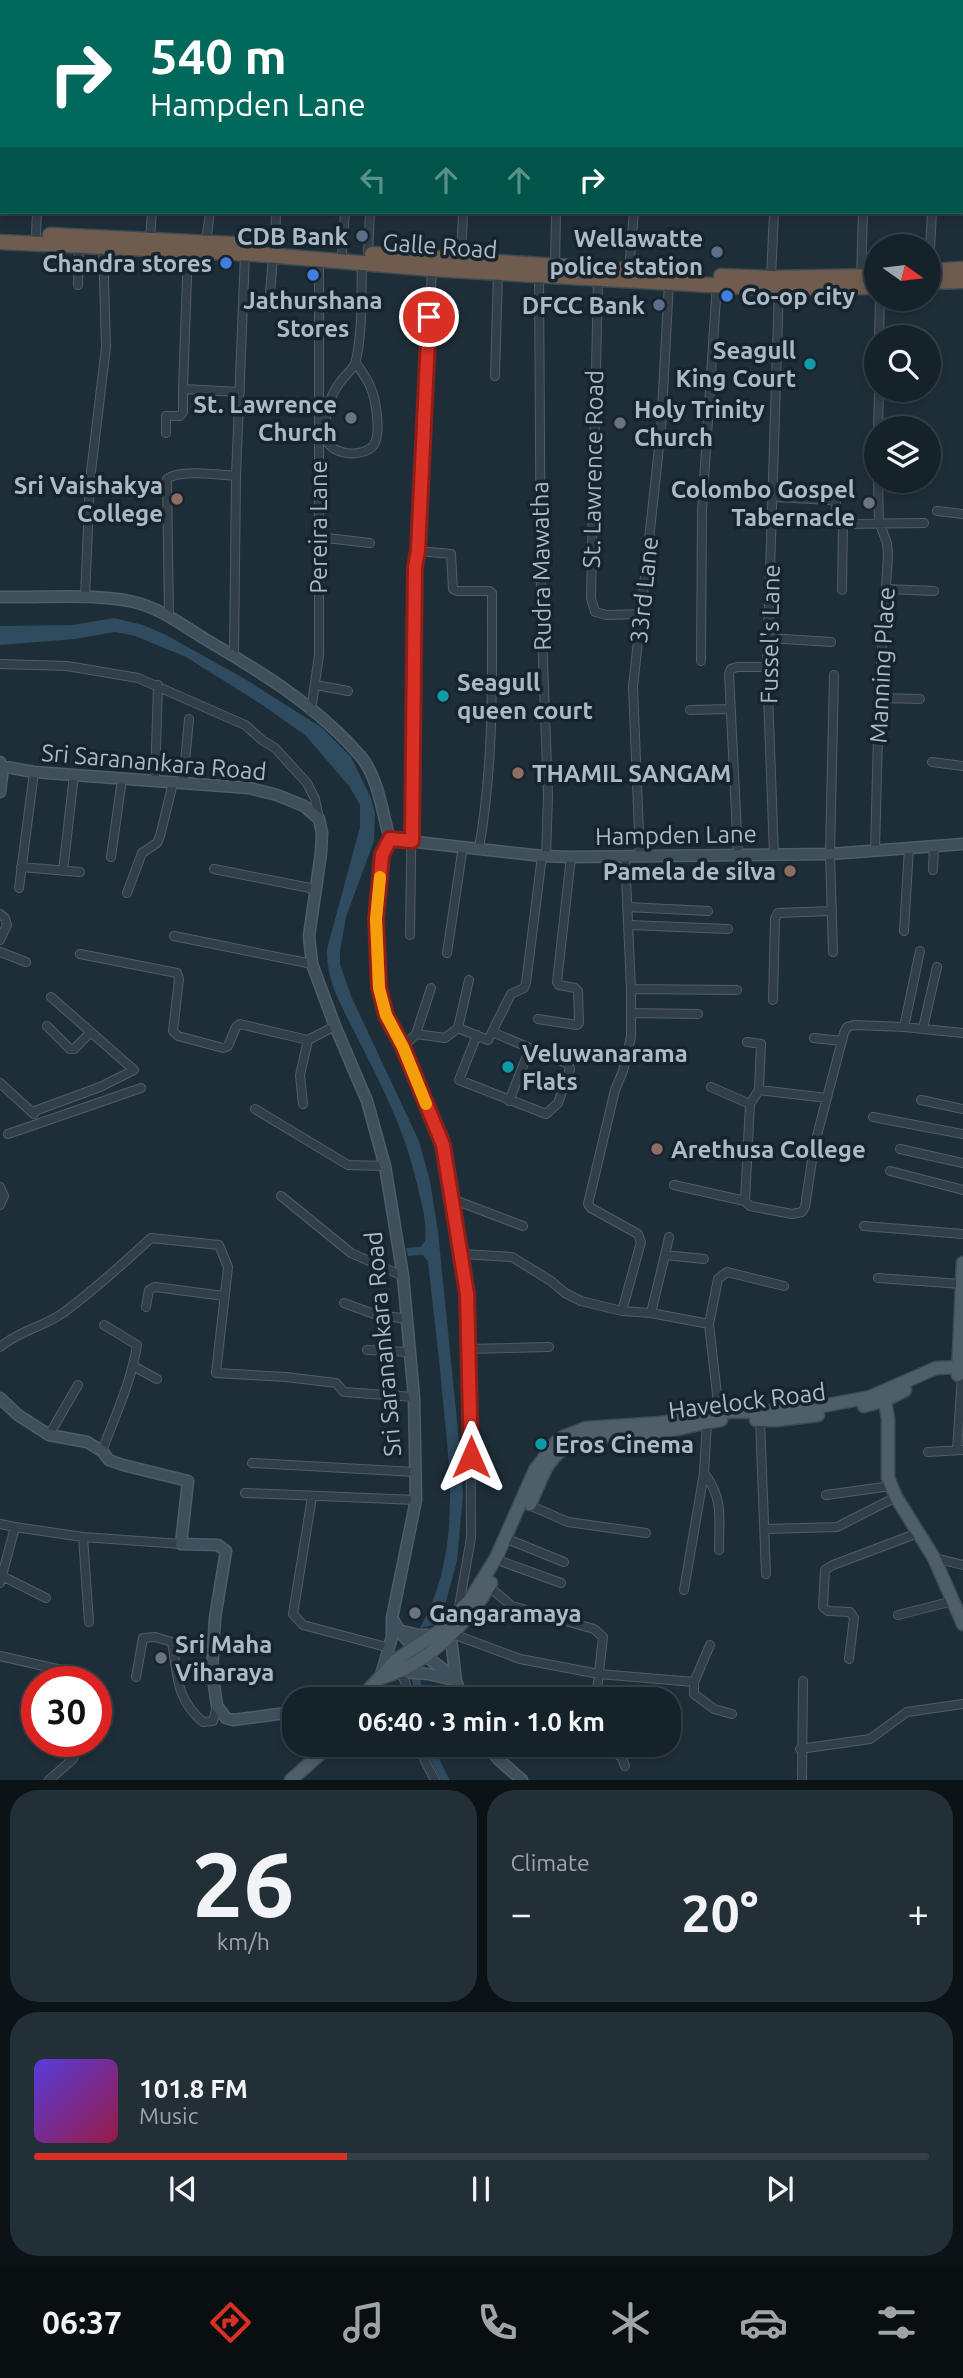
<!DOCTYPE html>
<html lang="en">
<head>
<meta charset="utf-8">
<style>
	body { margin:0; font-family:Ubuntu,sans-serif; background:#232f36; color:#f1f3f6; height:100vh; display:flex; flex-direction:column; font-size:26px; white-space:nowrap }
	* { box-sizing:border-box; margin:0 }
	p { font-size:23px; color:#9ea4a8 }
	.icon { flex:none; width:38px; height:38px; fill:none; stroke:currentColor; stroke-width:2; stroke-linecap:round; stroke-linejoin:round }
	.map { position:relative; height:1780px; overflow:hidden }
	.details { display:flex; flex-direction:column; gap:10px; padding:10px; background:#0c1317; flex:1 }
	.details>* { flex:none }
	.top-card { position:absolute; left:0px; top:0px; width:964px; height:214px; box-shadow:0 4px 10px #0003,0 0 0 2px #353f47; background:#00695c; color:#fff; overflow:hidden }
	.needle { width:46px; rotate:104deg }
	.tools { position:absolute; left:864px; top:234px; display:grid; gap:14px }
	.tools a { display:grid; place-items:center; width:77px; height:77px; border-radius:50%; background:#16222a; box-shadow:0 4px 10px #0003,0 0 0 2px #353f47; font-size:35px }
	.speed { position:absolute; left:21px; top:1666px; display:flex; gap:14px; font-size:35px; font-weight:700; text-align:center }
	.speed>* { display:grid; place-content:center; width:91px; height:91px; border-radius:50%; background:#16222a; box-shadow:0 4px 10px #0003,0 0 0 2px #353f47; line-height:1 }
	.speed .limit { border:10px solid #d22; background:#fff; color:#111 }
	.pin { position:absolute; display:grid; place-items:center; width:60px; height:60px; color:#fff; margin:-30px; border:4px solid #fff; border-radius:50%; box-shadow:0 2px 7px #0007 }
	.me { position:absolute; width:77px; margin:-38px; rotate:0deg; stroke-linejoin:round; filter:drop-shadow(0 0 5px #0008) }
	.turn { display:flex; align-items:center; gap:24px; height:147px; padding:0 35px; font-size:32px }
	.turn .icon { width:91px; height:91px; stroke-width:2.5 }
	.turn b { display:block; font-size:49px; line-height:60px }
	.lanes { display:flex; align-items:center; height:66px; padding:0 35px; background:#0003; justify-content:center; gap:35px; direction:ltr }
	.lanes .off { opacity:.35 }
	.big { font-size:52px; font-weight:700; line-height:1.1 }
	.details .widget { flex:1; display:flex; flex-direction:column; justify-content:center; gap:10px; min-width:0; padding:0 24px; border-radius:28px; background:#232f36 }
	.details .dial { align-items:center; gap:0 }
	.dial b { font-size:91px; line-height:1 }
	.song { display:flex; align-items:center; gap:21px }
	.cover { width:84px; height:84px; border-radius:10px; background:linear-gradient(135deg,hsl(250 70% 55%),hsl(340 70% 35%)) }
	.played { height:7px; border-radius:4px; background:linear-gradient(90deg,#d93025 35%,#353f47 35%) }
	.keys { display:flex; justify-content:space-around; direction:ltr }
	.heat { display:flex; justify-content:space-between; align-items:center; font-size:38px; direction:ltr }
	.details .tiles { flex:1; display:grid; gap:10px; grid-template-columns:1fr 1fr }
	.widget:last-child { grid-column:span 2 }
	.trip { position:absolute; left:282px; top:1687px; width:399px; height:70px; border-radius:28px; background:#16222a; box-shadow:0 4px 10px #0003,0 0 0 2px #353f47; font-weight:700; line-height:70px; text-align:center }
	.tab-bar { display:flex; height:112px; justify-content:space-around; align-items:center; background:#090e11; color:#9ea4a8 }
	.tab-bar .icon { width:49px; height:49px }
	.tab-bar .current { color:#d93025 }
	.tab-bar b { font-size:32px; color:#f1f3f6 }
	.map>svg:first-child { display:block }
	.water { fill:#2e4b5f }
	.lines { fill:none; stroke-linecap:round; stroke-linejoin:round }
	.canal { stroke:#2e4b5f; stroke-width:8 }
	.street-casing { stroke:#4f5d67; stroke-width:10 }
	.secondary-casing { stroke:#4f5d67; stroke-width:13 }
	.primary-casing { stroke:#3e4b55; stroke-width:15 }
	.highway-casing { stroke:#3c4a53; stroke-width:17 }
	.street { stroke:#323f49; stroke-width:8 }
	.secondary { stroke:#3f4f5c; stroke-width:10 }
	.primary { stroke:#4f5f69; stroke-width:12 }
	.highway { stroke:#6f5c4e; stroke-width:14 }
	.route-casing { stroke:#8d1f18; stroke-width:18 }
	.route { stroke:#d93025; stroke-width:12 }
	.slow { stroke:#f59e0b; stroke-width:12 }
	.service-dot { fill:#5c6f8a; stroke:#17242d; stroke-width:2.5 }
	.shop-dot { fill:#3f7fe0; stroke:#17242d; stroke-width:2.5 }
	.culture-dot { fill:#0f9aa8; stroke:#17242d; stroke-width:2.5 }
	.worship-dot { fill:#6b7280; stroke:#17242d; stroke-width:2.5 }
	.education-dot { fill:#8d6e63; stroke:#17242d; stroke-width:2.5 }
	.labels { text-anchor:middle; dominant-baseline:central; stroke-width:7; stroke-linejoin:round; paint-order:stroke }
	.poi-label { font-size:24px; font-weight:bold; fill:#abbac6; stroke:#17242d; text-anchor:end }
	.street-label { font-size:24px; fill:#abbac6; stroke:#17242d }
</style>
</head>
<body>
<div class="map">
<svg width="963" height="1780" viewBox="0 0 963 1780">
	<rect width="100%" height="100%" fill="#1e2e38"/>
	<path class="water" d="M114 618 143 625 166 635 245 679 321 727 351 757 371 798 375 813 374 841 346 917 340 951V964L351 996 419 1141 430 1181 438 1232 460 1450 463 1495 457 1561 441 1620 433 1625 420 1628C460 1556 451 1479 443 1401 439 1355 433 1309 428 1262L423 1255 408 1256 406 1248 420 1247 425 1241C427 1226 423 1208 419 1193 407 1135 385 1092 358 1039 344 1010 326 983 327 949L360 827V805L349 786 306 736 264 706 186 657 135 636 115 632 75 639 0 645V626L72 625Z"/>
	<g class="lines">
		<path class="canal" d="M419 1668 416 1679 420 1699
			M428 1745 445 1780"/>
		<defs>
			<path id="street" d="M864 0V2
				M934 0V2
				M50 2V0
				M111 2V0
				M170 2V0
				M227 2V0
				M286 2V0
				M355 2V0
				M378 2V0
				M473 2V0
				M563 2V0
				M643 2V0
				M785 2V0
				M0 13 1 0
				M36 234 37 212
				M150 238 152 212
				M206 242 210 212
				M275 247 276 212
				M188 251 183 389 240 392
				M342 253 345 212
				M368 254 370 212
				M461 260 463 212
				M555 266 556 212
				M929 267 932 212
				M629 270 634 212
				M539 276 541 606 548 795 546 857
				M861 277 863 212
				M771 278 774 212
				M598 279 591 598 595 612 607 615 641 614
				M78 285 79 247
				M269 307 273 256
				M879 338 880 299
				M356 363C361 371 367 378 370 386 376 399 383 439 371 448 355 459 324 453 325 432 325 414 330 395 341 381 346 374 355 368 356 360 363 329 361 294 362 263
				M495 376 498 272
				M878 429 879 390
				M166 433V416H180L183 412V389
				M773 497 831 500 836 503 838 522 843 524 924 523
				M937 511 963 514
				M318 537 370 543
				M418 551 451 554 453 589 458 591H489L492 593C492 679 494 764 479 848
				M886 589 934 591
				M842 590 843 524
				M85 598 90 480 106 347 103 246
				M169 617 167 479C180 469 219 475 236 476
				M768 638 831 642
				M234 656 236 476 245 254
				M701 661 702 511 717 283
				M0 664 67 666 138 678 245 725 262 740 275 748 307 783 315 799 319 819
				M316 685 348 691
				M879 698 920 699
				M690 710 729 709
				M311 711 319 655V259
				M932 762 963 766
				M155 781 158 685
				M183 783 189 719
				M390 839 382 855 376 919 379 988 386 1015 403 1047 443 1145 467 1295 470 1349 471 1538 458 1612
				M875 850 879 698 888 555 887 543 879 522 878 481
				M738 854 729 674 731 669 737 667H767
				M774 855 767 667 779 287
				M640 856 633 687 661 429 669 283
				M111 857 122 779
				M21 867 80 872
				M214 869 315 889
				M933 870 934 846
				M63 871 74 775
				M19 888 34 772
				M127 893 142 853 157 843 160 836 173 783
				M627 907 708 911
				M0 914 5 918 7 925 0 940
				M629 925 728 929
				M904 931 909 848
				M410 935 415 567 418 551 432 269
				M174 936 312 964
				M0 952 26 962
				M833 952 830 854 834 675
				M447 953 463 846
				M80 954 177 973 179 979 173 1031 178 1036 223 1048 228 1046 236 1027 240 1024 308 1040 335 1026
				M631 989 737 990
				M773 1000 775 919 778 913 832 911
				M632 1013 698 1014
				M538 1019 577 1025 579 1023 578 991 575 988 559 985 557 982 571 857
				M47 1026 70 1049H74L91 1032
				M904 1027 920 951
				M458 1028 469 980
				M923 1028 937 967
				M416 1034 431 988
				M477 1035 459 1080 546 1114 558 1103 570 1069 568 1064 492 1032
				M814 1038 842 1041
				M403 1047 416 1034 445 1038 458 1028 488 1040 511 994 524 988 526 983 542 856
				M0 1083 34 1114
				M711 1087 750 1104
				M759 1090 827 1098
				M921 1100 963 1109
				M509 1101 530 1048
				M303 1104 300 1075 308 1040
				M255 1109 348 1165 385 1166
				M32 1112 100 1087 134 1070 51 997
				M873 1117 963 1134
				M8 1134 141 1088
				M900 1149 963 1163
				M890 1171 963 1190
				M674 1185 745 1201 750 1206 792 1214 802 1212 805 1207 814 1147 844 1033 847 1027 854 1025 904 1027 963 1033
				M0 1187 4 1196 0 1205
				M281 1196 351 1253 403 1276
				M452 1199 523 1226
				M745 1201 750 1104 759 1090 761 1044 747 1042
				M864 1226 963 1234
				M462 1254 512 1257 551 1281 565 1293 581 1301 622 1311 651 1313 709 1324
				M665 1255 669 1237
				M878 1278 962 1284
				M344 1303 374 1314 407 1319
				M146 1307 149 1290 155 1287 224 1296
				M622 1311 641 1242 638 1234 591 1208 588 1204 615 1090 623 1071 631 1037V989L625 856
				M651 1313 665 1255 704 1259
				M0 1347C19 1331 43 1327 63 1313 94 1290 123 1264 151 1238L219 1245 228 1267 216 1373 286 1377 336 1383 344 1392 414 1397
				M470 1349 549 1347
				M367 1350 410 1352
				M133 1366 157 1379
				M719 1412 709 1324 718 1279 727 1272 784 1286
				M760 1420 766 1574
				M49 1435 78 1385
				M957 1450 962 1375
				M102 1451C115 1416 131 1383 137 1345L104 1325
				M928 1452 963 1450
				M252 1463 415 1472
				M704 1473C724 1499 719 1518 719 1550
				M245 1493 416 1500
				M826 1495 891 1486
				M312 1497 293 1614 303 1625 390 1648
				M529 1505 568 1522 646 1533
				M0 1524 15 1527
				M765 1529 837 1527 896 1497
				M83 1537 89 1622
				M512 1541 564 1562
				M934 1558 963 1565
				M503 1562 561 1583
				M0 1575 46 1598
				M0 1583 15 1527 83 1537 181 1544
				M489 1587 512 1606 594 1629 603 1637 596 1699
				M684 1590 704 1473 707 1422
				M898 1615 953 1601
				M450 1633 520 1659 599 1674 694 1682
				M710 1645 694 1682V1694L714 1709 732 1714
				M0 1656 66 1671
				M849 1659 854 1618 850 1612 828 1611 823 1607 825 1570 833 1565 918 1533
				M400 1673 405 1681 410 1699
				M136 1677 143 1638 155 1637 172 1642C178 1676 175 1698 203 1722L213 1721 217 1706
				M668 1728 676 1727
				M421 1745 425 1761 435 1780
				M593 1745 621 1756 625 1766
				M800 1749 870 1739 907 1712 963 1704
				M49 1780 73 1759 79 1743
				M802 1780 803 1681"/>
			<path id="secondary" d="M0 597C42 598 93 593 134 602 160 608 182 625 205 639 261 672 319 707 362 758 379 780 382 813 390 839L542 856 571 857 830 854 963 844
				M0 762 3 767 0 792
				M0 766 34 772 249 788 277 795 304 806 319 819 322 833 321 853 309 936 312 964 335 1026 367 1101 385 1166 403 1276 414 1397 416 1500 392 1618V1637L381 1675
				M0 1398 18 1415 49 1435 87 1442 102 1451 109 1460 123 1465 188 1481 181 1544 218 1545 226 1551 215 1618 212 1670 217 1706 226 1718 233 1720 294 1712
				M394 1621C407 1650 436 1659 456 1681
				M398 1630 419 1635H433
				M450 1630 456 1681 463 1699
				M402 1672 428 1674 454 1680
				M486 1745 498 1759 522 1780"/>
			<path id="primary" d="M958 1375 963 1263
				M884 1395 888 1419V1478L896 1497 934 1558 963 1624
				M864 1406 886 1400 905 1390
				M756 1420H777L818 1415
				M530 1504C536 1491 541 1477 548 1465 571 1429 615 1437 652 1433 675 1431 697 1423 721 1420
				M381 1678C427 1664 467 1625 491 1583
				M360 1699 396 1660 438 1632 470 1600 496 1558 535 1470 556 1442 563 1437 586 1428 661 1423 719 1412 784 1411 817 1407 870 1397 936 1368 963 1367
				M291 1780 320 1754 326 1745"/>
			<path id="highway" d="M50 235 233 244
				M0 242 255 254 432 269 761 288 877 287
				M372 254 683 274
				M929 271 963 269
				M721 276 771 278 877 276
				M929 282 963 281"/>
		</defs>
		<use href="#street" class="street-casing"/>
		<use href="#secondary" class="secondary-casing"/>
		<use href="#primary" class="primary-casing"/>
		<use href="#highway" class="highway-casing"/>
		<use href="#street" class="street"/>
		<use href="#secondary" class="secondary"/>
		<use href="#primary" class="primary"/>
		<use href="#highway" class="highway"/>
	</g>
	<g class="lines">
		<defs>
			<path id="route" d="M429 317 418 551 415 567 412 841 390 839 382 855 376 919 379 988 386 1015 403 1047 443 1145 467 1294 471 1457"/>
		</defs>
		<use href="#route" class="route-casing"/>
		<use href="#route" class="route"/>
		<path class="slow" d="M380 877 376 919 379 988 386 1015 403 1047 426 1104"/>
	</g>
	<g class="service-dot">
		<circle cx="362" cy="236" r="7"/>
		<circle cx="717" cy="252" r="7"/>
		<circle cx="659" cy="305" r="7"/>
	</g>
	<g class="shop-dot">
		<circle cx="226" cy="263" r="7"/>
		<circle cx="313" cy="275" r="7"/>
		<circle cx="727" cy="296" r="7"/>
	</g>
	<g class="culture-dot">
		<circle cx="810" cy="364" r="7"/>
		<circle cx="443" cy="696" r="7"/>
		<circle cx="508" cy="1067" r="7"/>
		<circle cx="541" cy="1444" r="7"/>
	</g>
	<g class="worship-dot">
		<circle cx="351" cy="418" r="7"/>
		<circle cx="620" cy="423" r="7"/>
		<circle cx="869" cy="503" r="7"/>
		<circle cx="415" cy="1613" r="7"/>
		<circle cx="161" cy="1658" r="7"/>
	</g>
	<g class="education-dot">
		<circle cx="177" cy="499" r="7"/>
		<circle cx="518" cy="773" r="7"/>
		<circle cx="790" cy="871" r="7"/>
		<circle cx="657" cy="1149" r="7"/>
	</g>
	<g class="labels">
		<g class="poi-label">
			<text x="348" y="236">CDB Bank</text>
			<text x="703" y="238">Wellawatte<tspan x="703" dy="28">police station</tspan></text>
			<text x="212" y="263">Chandra stores</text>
			<text x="741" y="296" text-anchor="start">Co-op city</text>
			<text x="313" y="300" text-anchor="middle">Jathurshana<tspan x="313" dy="28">Stores</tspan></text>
			<text x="645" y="305">DFCC Bank</text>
			<text x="796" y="350">Seagull<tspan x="796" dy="28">King Court</tspan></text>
			<text x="337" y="404">St. Lawrence<tspan x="337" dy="28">Church</tspan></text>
			<text x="634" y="409" text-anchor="start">Holy Trinity<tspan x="634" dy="28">Church</tspan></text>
			<text x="163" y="485">Sri Vaishakya<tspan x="163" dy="28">College</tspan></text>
			<text x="855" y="489">Colombo Gospel<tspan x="855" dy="28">Tabernacle</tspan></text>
			<text x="457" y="682" text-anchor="start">Seagull<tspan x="457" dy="28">queen court</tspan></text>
			<text x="532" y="773" text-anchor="start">THAMIL SANGAM</text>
			<text x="776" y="871">Pamela de silva</text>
			<text x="522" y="1053" text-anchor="start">Veluwanarama<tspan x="522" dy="28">Flats</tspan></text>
			<text x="671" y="1149" text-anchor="start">Arethusa College</text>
			<text x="555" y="1444" text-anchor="start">Eros Cinema</text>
			<text x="429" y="1613" text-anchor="start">Gangaramaya</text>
			<text x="175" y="1644" text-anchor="start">Sri Maha<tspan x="175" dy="28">Viharaya</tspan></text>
		</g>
		<g class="street-label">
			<text transform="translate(440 246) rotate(4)">Galle Road</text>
			<text transform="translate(593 469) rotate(-89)">St. Lawrence Road</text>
			<text transform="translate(318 527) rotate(-90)">Pereira Lane</text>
			<text transform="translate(541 566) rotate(-91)">Rudra Mawatha</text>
			<text transform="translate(644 590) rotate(-84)">33rd Lane</text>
			<text transform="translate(770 634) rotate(-89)">Fussel's Lane</text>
			<text transform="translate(882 665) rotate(-87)">Manning Place</text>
			<text transform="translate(154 762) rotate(5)">Sri Saranankara Road</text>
			<text transform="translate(676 835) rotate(-1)">Hampden Lane</text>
			<text transform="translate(383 1344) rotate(-95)">Sri Saranankara Road</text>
			<text transform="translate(747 1401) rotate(-7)">Havelock Road</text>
		</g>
	</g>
</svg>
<div class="tools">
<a><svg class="needle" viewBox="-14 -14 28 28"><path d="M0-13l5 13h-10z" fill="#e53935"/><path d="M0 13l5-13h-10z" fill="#9ea4a8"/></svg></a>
<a><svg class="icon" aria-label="search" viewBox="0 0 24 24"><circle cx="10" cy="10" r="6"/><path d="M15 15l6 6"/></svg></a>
<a><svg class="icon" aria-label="layers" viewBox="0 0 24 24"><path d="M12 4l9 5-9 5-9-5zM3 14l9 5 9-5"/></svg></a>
</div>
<div class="speed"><div class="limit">30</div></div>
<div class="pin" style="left:429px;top:317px;background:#d93025"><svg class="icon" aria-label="arrive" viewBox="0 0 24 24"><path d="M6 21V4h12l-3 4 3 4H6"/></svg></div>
<svg class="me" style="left:471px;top:1457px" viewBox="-20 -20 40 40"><path d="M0-17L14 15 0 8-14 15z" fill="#d93025" stroke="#fff" stroke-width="4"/></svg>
<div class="trip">06:40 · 3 min · 1.0 km</div>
<div class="top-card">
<div class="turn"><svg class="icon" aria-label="right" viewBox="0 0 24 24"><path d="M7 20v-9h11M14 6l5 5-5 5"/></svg><div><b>540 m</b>Hampden Lane</div></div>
<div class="lanes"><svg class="icon off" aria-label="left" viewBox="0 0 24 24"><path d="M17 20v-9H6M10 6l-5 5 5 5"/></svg><svg class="icon off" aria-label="ahead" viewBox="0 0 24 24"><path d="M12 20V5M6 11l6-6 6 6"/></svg><svg class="icon off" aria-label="ahead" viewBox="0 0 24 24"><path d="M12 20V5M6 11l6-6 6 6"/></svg><svg class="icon" aria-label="right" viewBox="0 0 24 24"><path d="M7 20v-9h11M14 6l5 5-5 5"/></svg></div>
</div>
</div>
<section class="details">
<div class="tiles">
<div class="widget dial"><b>26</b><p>km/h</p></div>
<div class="widget"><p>Climate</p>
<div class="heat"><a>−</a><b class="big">20°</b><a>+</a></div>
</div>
<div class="widget">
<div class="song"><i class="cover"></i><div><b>101.8 FM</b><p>Music</p></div></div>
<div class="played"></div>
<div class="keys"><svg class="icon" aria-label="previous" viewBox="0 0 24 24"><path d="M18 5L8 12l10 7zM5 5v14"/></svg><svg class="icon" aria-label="pause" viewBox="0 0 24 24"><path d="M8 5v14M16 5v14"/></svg><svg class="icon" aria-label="next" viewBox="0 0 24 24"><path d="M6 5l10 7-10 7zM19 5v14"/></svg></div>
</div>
</div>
</section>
<nav class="tab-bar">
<b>06:37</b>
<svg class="icon current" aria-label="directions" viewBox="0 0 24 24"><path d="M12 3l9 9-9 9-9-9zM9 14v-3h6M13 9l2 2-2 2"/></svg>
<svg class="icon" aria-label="music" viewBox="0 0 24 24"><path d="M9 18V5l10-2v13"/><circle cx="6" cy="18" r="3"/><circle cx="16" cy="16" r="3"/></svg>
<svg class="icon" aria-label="phone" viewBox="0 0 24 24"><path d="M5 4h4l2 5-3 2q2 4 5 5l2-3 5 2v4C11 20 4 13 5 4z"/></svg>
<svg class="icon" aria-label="climate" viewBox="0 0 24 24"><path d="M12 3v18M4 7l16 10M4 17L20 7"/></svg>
<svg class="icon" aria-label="car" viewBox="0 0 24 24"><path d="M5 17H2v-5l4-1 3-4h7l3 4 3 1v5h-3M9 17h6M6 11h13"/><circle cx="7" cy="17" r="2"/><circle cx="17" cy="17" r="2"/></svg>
<svg class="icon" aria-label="filters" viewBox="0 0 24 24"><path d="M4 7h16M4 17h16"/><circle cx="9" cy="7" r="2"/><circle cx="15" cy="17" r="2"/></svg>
</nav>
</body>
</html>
